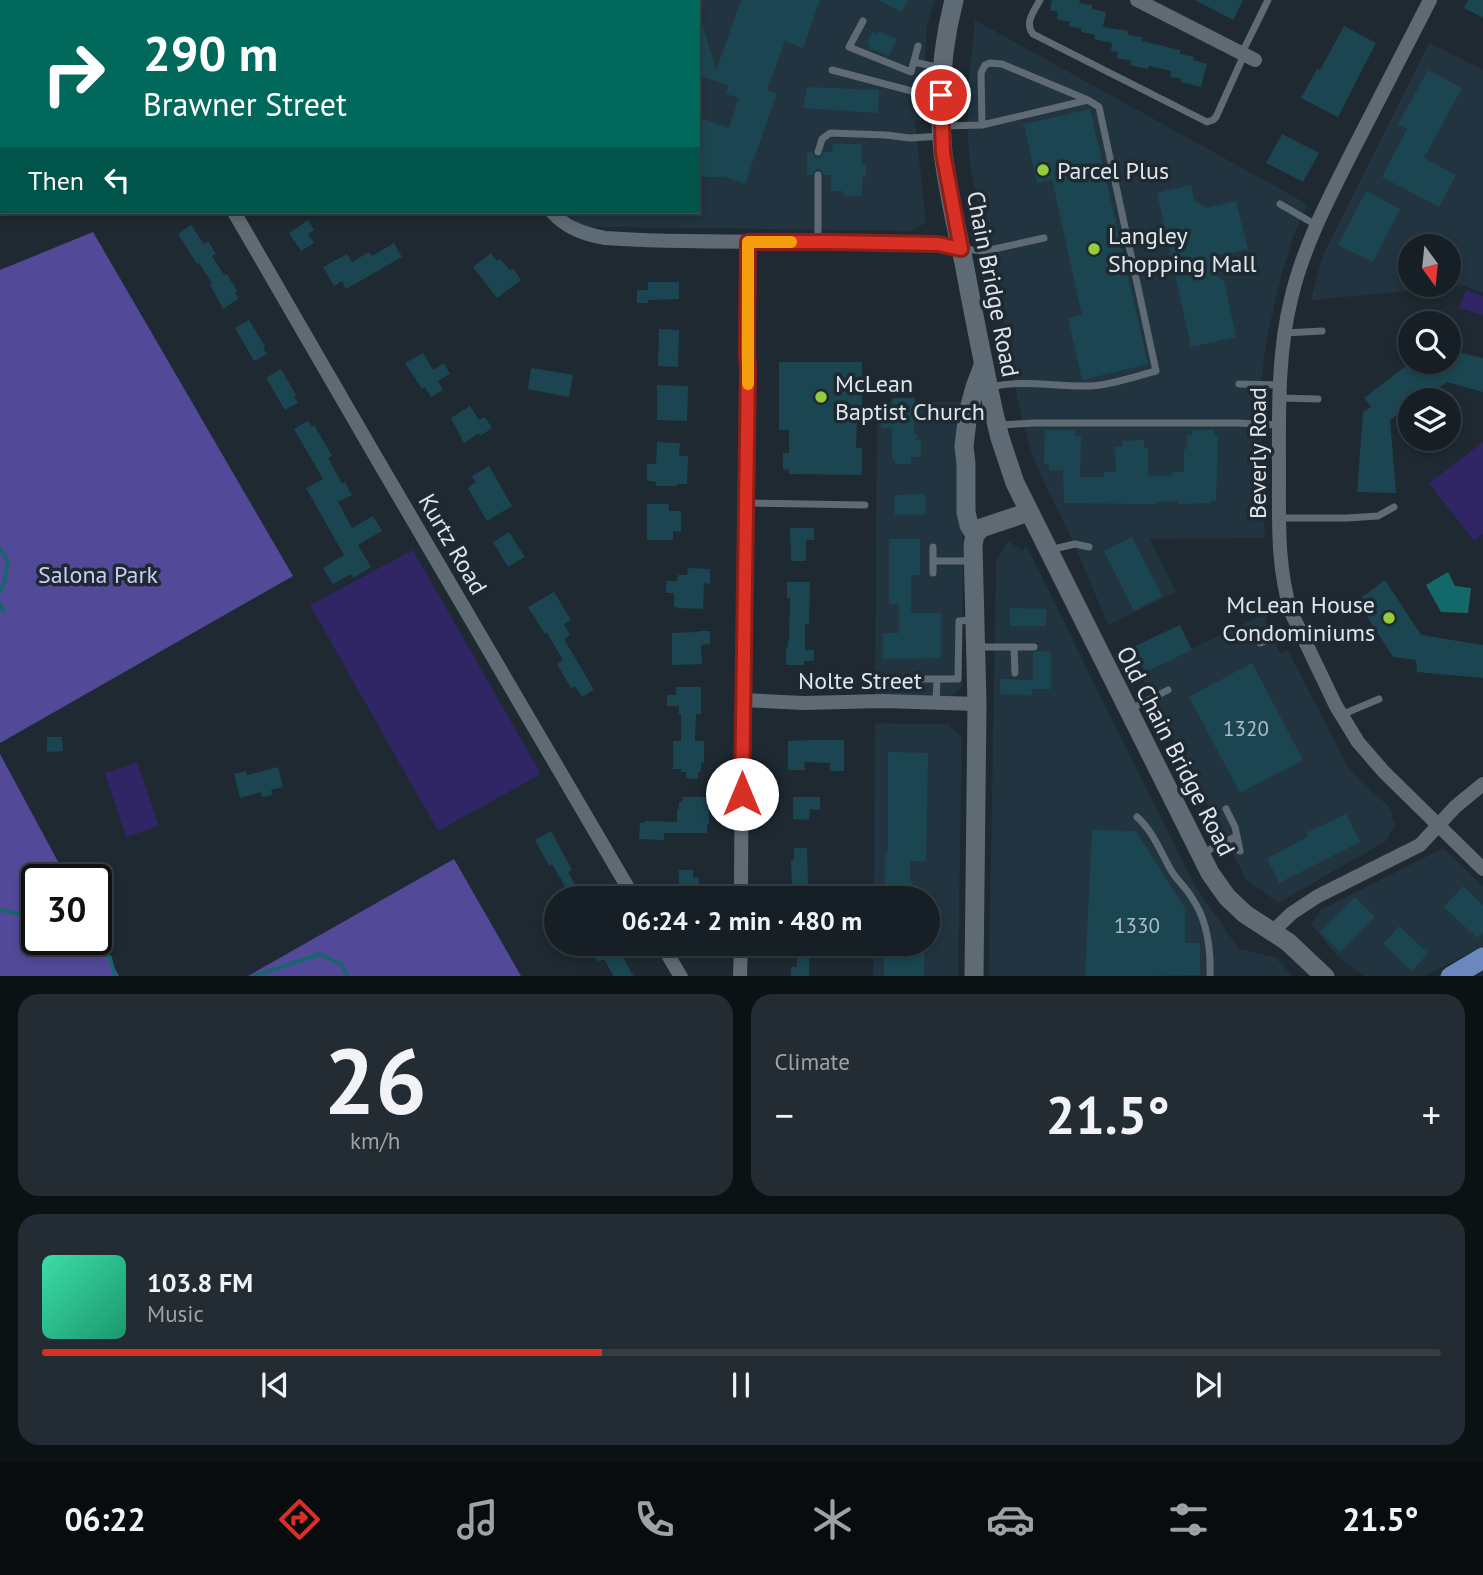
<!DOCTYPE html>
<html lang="en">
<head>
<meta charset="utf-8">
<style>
	body { margin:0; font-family:"PT Sans",sans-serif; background:#232c32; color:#f1f3f6; height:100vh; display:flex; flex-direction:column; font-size:26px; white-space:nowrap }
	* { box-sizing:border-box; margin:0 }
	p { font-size:23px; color:#9ea2a7 }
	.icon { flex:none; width:38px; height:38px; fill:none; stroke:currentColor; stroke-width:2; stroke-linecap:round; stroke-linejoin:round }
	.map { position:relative; height:976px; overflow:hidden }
	.drawer { display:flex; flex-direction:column; gap:18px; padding:18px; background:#0c1114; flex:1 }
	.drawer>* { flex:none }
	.guide { position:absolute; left:0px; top:0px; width:700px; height:214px; box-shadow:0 4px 10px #0003,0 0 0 2px #353d42; background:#00695c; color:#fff; overflow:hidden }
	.needle { width:46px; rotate:165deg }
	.controls { position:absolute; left:1398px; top:234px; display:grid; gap:14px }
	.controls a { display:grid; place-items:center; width:63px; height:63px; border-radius:50%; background:#161f25; box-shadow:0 4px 10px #0003,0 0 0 2px #353d42; font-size:35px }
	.speed { position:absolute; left:21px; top:864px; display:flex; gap:14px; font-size:35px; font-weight:700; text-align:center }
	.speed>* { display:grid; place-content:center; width:91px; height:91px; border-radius:50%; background:#161f25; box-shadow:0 4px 10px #0003,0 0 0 2px #353d42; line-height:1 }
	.speed .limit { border:4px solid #111; border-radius:10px; background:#fff; color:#111 }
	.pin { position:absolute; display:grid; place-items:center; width:60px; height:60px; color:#fff; margin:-30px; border:4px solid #fff; border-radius:50%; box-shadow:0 2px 7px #0007 }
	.me { position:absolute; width:77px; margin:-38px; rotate:0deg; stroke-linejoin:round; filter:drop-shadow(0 0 5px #0008) }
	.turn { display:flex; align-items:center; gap:24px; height:147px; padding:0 28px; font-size:32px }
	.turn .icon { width:91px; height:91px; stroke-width:2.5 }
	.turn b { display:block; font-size:49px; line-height:60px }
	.then { display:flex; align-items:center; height:66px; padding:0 28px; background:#0003; gap:14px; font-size:26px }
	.big { font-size:52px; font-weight:700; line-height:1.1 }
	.drawer .card { flex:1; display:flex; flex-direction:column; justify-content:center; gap:10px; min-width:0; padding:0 24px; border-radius:21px; background:#232c32 }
	.drawer .dial { align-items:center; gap:0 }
	.dial b { font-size:91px; line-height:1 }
	.song { display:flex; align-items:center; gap:21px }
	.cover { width:84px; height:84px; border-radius:10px; background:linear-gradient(135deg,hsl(160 70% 55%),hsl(160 70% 35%)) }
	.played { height:7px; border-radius:4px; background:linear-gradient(90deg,#d93025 40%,#353d42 40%) }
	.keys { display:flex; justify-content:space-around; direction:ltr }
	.heat { display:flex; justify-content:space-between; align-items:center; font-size:38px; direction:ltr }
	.drawer .tiles { flex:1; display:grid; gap:18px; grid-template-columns:1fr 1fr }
	.card:last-child { grid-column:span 2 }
	.trip { position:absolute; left:544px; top:886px; width:396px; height:70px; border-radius:35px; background:#161f25; box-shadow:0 4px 10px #0003,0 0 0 2px #353d42; font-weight:700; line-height:70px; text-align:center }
	.tabs { display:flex; height:112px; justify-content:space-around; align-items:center; background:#090c0f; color:#9ea2a7 }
	.tabs .icon { width:49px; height:49px }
	.tabs .current { color:#d93025 }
	.tabs b { font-size:32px; color:#f1f3f6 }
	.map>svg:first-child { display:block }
	.built { fill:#223440; fill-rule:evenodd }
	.green { fill:#302565 }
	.forest { fill:#524998 }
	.water { fill:#136869 }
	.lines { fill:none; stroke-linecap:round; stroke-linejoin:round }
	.stream { stroke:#136869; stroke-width:3.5 }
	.building { fill:#1b4651 }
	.lane { stroke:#5e6b75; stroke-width:7 }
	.street { stroke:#5e6b75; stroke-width:14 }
	.secondary { stroke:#5e6b75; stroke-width:19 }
	.primary { stroke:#6a88be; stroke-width:21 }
	.route-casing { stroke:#8d1f18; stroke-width:18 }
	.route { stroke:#d93025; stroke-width:12 }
	.slow { stroke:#f59e0b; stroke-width:12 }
	.poi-dot { fill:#97cc39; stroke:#1e2931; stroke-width:2.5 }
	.labels { text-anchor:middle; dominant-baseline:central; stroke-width:7; stroke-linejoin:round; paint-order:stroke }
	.number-label { font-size:21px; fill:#adbdc4 }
	.poi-label { font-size:24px; fill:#dee5eb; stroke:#1e2931; text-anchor:start }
	.street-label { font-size:24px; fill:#dee5eb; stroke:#1e2931 }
	.park-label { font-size:24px; fill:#cbcbf8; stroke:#1e2931 }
</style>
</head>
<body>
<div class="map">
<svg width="1483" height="977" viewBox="0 0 1483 977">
	<rect width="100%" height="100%" fill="#1e2931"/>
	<path class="built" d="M443 0H935L927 25 921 121H915L926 222 913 231 601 227H587L580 224 573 220 566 212H698V2H444Z
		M975 20 1307 204 1294 235 1282 273 1268 332 1264 359 1260 403 1265 538 1150 539 1176 592 1108 625 1072 539 1042 478 1031 451 1019 406 970 166 968 138V87Z
		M1429 43 1483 70V293L1465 286 1311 300 1323 255ZM1410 247H1449V285H1410Z
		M877 402H964L962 687 949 697 875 695Z
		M1008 541 1023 551 1026 545 1193 883 1239 949 1275 957 1293 976 989 977 996 561Z
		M1269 611 1265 619 1280 653 1288 650 1348 768 1390 808 1395 826 1386 841 1278 903 1246 879 1140 674Z
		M875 723 948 724 962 738 958 976 873 977 874 943H928V898H874Z
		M1443 848 1483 886V946L1425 976H1364L1337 956 1311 924 1321 910Z"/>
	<path class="green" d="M1466 290 1483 296V315L1459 308Z
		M1483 442V534L1474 541 1429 483Z
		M413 550 541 774 438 831 310 605Z
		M137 762 159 826 126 837 105 773Z"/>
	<path class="forest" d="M93 232 293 576 0 743V270Z
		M0 754 68 880H37V940H96V933L119 976H0Z
		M454 859 521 976H248Z"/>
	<path class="water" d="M1448 572 1455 586 1471 588 1468 613 1441 612 1426 585Z"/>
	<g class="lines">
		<path class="stream" d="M0 548 8 562 4 584 0 592
			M0 603 4 612
			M0 910 37 918
			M76 940 77 942 110 957 115 977
			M251 977 320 954 342 965 348 977"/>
	</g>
	<path class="building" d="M741 0H820L803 48 785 41 767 90 777 93 745 184 725 177H698V117L729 128 739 98 726 94 729 86 704 77 698 83V18H701L716 71Z
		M878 0H908L902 12Z
		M1052 0H1080L1079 3 1092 5V9L1106 12 1103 27 1128 31V35L1142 37V41L1180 50V54L1194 57 1193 60 1207 64 1201 87 1181 82 1182 79 1170 77 1171 71 1149 66 1148 69 1130 65 1131 61 1117 58 1118 52 1111 51 1112 43 1094 39 1095 35 1081 32 1082 29 1069 26 1070 22 1057 19 1058 12 1050 10Z
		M1195 0H1243L1233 20Z
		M1468 0H1483V18L1464 8Z
		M1344 26 1376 43 1338 117 1301 98 1317 69 1320 70Z
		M878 31 897 39 889 56 869 48 870 46 867 44 872 32 876 34Z
		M1428 70 1462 88 1424 158 1456 175 1439 207 1382 177 1407 129 1398 124Z
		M807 87 879 90 878 113 803 108Z
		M1090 109 1148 364 1082 380 1068 318 1082 315 1052 179 1037 183 1024 124Z
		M1282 134 1319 153 1303 182 1266 163Z
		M832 144H861L862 165H866V177H862V196H844L843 191H831V175H824L820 169H816L812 175H807V152H812L814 157 820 158 824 152H833Z
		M1191 185 1194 200 1206 208 1236 201 1248 249 1213 257 1217 276 1224 281 1236 337 1191 347 1157 193Z
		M1366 191 1400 209 1373 262 1338 245Z
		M308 220 314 230 308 234 314 243 301 251 289 233Z
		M191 225 204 244 208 241 216 254 212 256 224 275 227 274 237 291 235 293 239 298 223 309 210 285 212 283 199 263 197 264 178 234Z
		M394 243 402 257 346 289 342 281 334 286 323 267 347 254 352 262 369 252 372 256Z
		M491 253 497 261 500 259 510 270 513 268 521 280 497 298 473 267Z
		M648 282H679V299L648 300V303H637V290H648Z
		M249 320 265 346 263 348 267 354 254 361 235 328Z
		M659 329 679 330 678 367 658 366Z
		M1449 350 1483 358V392L1447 382 1419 401H1410V406L1390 420 1396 493 1357 492 1363 412 1371 407 1364 398 1411 362H1449Z
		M423 353 433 370 444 363 450 374 438 381 443 390 431 397 425 387 422 389 405 363Z
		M779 362H862V423H857L856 448H862V475L789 474V470L783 469V453H789V430H779Z
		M531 368 573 375 569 397 528 389Z
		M281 369 296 395 294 396 298 403 285 410 266 378Z
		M657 385 688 386 687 421 657 420Z
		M892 398H915L914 434H917L916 440H921V457H911V464H895V459H892V428H881V407H892Z
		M470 406 479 420 485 417 492 428 480 436 479 433 464 443 451 418Z
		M308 421 312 427 314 425 332 456 328 458 342 484 345 482 352 495 338 502 352 528 373 516 382 531 358 545 371 567 353 578 351 574 333 584 323 568 344 555 306 488 323 479 294 429Z
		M1045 430H1075V436H1081L1080 477H1104V472H1116L1115 447H1122V441L1144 440V448H1148V476H1172V472H1184V449H1187V435H1192V430H1214V436H1218L1216 501H1210V503L1179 504 1178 501 1157 502V504H1149L1064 503 1063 470H1049V464H1044Z
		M657 442 680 443 679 456H688L687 484H677V486H656V482L647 481V464H656Z
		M489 466 512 506 487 521 468 488 476 482 472 476Z
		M925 494 926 514 895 515 894 495Z
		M647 504H669V511H681V532L673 531V540H647Z
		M790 528H814V540H806V561H791Z
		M509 532 525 557 508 567 493 542Z
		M1132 537 1162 596 1134 611 1104 551Z
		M889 539H920V575H911V613H941V658L883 659V633H899V604H889Z
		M688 568 710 569V584L704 583 703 609 677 608V607H674V593H666V581H677L678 575H687Z
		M1385 580 1421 635 1483 645V678L1417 672 1416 660 1393 657 1357 601Z
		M787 582H810L809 624H805V650H814V661H804V665H786V647H788V640H789L790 598H787Z
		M554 592 571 620 564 624 570 635 564 639 594 690 582 697 575 686 571 688 557 664 563 660 547 633 545 634 528 607Z
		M1010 608 1046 609V626H1010Z
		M1180 625 1192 650 1145 672 1133 647Z
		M698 631H710V644L701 645 702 664 672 665V633L698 632Z
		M1038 651 1051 652V689H1032V695L1000 694V679L1033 680V653Z
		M1252 663 1303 760 1240 793 1189 697Z
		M676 687H701V714H696L695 741H704V763H701V772H698V779L686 778V772H681V769H673V741H681V714H679V706H667V695H676Z
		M47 737H62L63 751 47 752Z
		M813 740H844V771H830V763L804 762 805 770H788V741Z
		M888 752 928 753 926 861H910V882H912V895H910L909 898H885V853H888Z
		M278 767 283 787 271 790 273 795 262 797 261 792 240 798 234 774 246 771 247 775Z
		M682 797H707V806H709V824H707V833H664V840L639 839 640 823H645V821L677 822V809H679V802H682Z
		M793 797H820V810L810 809 809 820 793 819Z
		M1346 814 1360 842 1279 883 1267 858 1308 837 1306 833Z
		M1092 830 1136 831 1185 908V943H1200V975L1085 977Z
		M551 831 572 870 568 872 583 898H572L552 864 549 866 535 840Z
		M794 848H807L808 885 792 886 791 860H794Z
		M679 870H693V878H699L698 898H679Z
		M1463 886 1483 906V932L1477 938 1444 907Z
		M1355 897 1375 917 1340 952 1320 932Z
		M1399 926 1428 953 1412 971 1383 944Z
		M595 943H615L634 977H614L604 959 598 962 593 953 599 950Z
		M797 943H809V977H791V967H797Z
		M884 943H925L924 977H884Z"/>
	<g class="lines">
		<path class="lane" d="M1040 0C1034 11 1024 23 1033 34L1207 122 1213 120 1216 117 1244 55
			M863 21 849 47 911 72 918 46
			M1242 53 1268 0
			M914 62 941 68
			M832 70 919 93 940 95
			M942 126 982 125 1088 100 1002 64 990 63 985 65 981 73 982 125
			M818 152 822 139 830 133 886 135 910 138 942 136
			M818 175V242
			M1280 204 1316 225
			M962 249 985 251 1044 238
			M1285 333 1322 331
			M1239 384 1280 385
			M990 387C1027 379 1054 387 1090 386 1108 386 1137 376 1156 371L1099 107 1088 100
			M1280 398 1318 399
			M1000 425 1035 423H1238L1278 425
			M746 503 865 505
			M1279 518H1347L1378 516 1394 507
			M933 547V573
			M1049 550 1075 544 1089 547
			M933 561H973
			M1260 643 1299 629
			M976 647H1034
			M1014 647 1015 673
			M877 679H958L959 621 973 620
			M936 703 937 679
			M1131 709 1168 690
			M1341 715 1379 699
			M1226 809 1235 827 1240 851
			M1137 817C1153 831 1161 853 1172 872 1178 881 1186 888 1192 898 1208 921 1211 949 1210 977
			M1203 853 1237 836"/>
		<path class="street" d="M110 0 111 2
			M425 0 427 2
			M1137 0 1255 60
			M1430 0C1404 51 1378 101 1352 152 1328 200 1303 247 1291 299 1277 356 1279 416 1279 474 1279 520 1277 567 1291 612L1336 706 1358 742 1384 772 1483 869
			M0 145H2
			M234 212 377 459 634 898
			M552 212C566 228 584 234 605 238 687 244 771 240 853 243 889 244 925 242 961 249
			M742 700 804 703 883 701 977 704
			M741 898 742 689 748 368 747 354 748 242
			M1272 932 1292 913 1318 896 1420 845 1455 807 1483 784
			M661 943 681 977
			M740 977 741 943"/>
		<path class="secondary" d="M954 0C941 50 938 102 943 153 948 190 956 227 964 263 973 312 983 361 993 409L1000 438 1015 483 1210 873 1227 897 1245 914 1288 942 1325 977
			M975 535 981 528 1029 512
			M974 977 977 704 973 545 975 535 969 525 966 512V464L964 446 968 413 975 387 983 366"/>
		<path class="primary" d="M1451 977 1483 958"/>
	</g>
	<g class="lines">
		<defs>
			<path id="route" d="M742 794 748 368 747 354 748 242H831L938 244 961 249 943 153 941 95"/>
		</defs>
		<use href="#route" class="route-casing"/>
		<use href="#route" class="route"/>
		<path class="slow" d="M748 384V242H791"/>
	</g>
	<g class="poi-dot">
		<circle cx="1043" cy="170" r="7"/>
		<circle cx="1094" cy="249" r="7"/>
		<circle cx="821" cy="397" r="7"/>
		<circle cx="1389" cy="618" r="7"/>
	</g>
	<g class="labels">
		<g class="number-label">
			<text x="1246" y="728">1320</text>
			<text x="1137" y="925">1330</text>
		</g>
		<g class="poi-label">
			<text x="1057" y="170">Parcel Plus</text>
			<text x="1108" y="235">Langley<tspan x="1108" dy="28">Shopping Mall</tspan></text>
			<text x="835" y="383">McLean<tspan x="835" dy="28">Baptist Church</tspan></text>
			<text x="1375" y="604" text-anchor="end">McLean House<tspan x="1375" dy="28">Condominiums</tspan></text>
		</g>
		<g class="street-label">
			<text transform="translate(993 284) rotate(79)">Chain Bridge Road</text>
			<text transform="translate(1257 453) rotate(-90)">Beverly Road</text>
			<text transform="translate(453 544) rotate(60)">Kurtz Road</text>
			<text x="860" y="680">Nolte Street</text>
			<text transform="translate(1176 751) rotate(63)">Old Chain Bridge Road</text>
		</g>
		<g class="park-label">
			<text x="98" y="574">Salona Park</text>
		</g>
	</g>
</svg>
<div class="controls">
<a><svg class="needle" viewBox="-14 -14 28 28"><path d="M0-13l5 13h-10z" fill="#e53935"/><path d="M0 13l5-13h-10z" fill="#9ea2a7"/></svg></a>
<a><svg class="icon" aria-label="search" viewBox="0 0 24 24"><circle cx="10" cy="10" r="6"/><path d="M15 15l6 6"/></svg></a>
<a><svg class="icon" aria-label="layers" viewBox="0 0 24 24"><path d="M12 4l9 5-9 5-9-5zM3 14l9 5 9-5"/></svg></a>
</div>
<div class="speed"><div class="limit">30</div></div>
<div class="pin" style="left:941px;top:95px;background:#d93025"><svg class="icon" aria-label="arrive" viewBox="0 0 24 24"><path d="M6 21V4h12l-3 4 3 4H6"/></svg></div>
<svg class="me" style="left:742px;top:794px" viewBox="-20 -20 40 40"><circle r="19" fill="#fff"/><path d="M0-13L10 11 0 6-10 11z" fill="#d93025"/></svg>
<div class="trip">06:24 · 2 min · 480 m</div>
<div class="guide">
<div class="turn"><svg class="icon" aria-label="right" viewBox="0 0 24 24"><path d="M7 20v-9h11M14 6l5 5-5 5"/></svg><div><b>290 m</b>Brawner Street</div></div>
<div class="then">Then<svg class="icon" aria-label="left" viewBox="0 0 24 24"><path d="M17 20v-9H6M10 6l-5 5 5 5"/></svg></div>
</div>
</div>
<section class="drawer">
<div class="tiles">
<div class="card dial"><b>26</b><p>km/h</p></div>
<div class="card"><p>Climate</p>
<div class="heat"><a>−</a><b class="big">21.5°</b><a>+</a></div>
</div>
<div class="card">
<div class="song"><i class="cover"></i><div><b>103.8 FM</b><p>Music</p></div></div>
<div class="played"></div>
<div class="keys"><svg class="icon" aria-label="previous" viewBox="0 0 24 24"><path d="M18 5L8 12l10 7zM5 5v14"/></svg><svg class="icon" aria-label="pause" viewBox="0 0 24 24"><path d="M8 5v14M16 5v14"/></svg><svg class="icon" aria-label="next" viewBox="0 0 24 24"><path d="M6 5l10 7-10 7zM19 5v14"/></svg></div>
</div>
</div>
</section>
<nav class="tabs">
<b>06:22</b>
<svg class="icon current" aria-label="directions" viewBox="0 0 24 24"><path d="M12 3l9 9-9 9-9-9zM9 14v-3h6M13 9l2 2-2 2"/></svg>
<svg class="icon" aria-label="music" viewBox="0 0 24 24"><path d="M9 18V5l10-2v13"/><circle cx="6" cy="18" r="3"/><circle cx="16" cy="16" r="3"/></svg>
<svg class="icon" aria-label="phone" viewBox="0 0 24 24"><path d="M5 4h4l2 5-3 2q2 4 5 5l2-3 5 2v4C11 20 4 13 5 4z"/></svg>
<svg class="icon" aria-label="climate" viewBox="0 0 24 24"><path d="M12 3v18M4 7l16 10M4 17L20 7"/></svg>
<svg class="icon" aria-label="car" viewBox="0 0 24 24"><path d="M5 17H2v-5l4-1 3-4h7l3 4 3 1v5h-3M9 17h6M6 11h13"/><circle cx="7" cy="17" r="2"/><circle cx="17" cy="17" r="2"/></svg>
<svg class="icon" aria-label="filters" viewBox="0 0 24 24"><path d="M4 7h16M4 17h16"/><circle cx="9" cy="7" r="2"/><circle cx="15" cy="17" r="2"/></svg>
<b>21.5°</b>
</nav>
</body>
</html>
